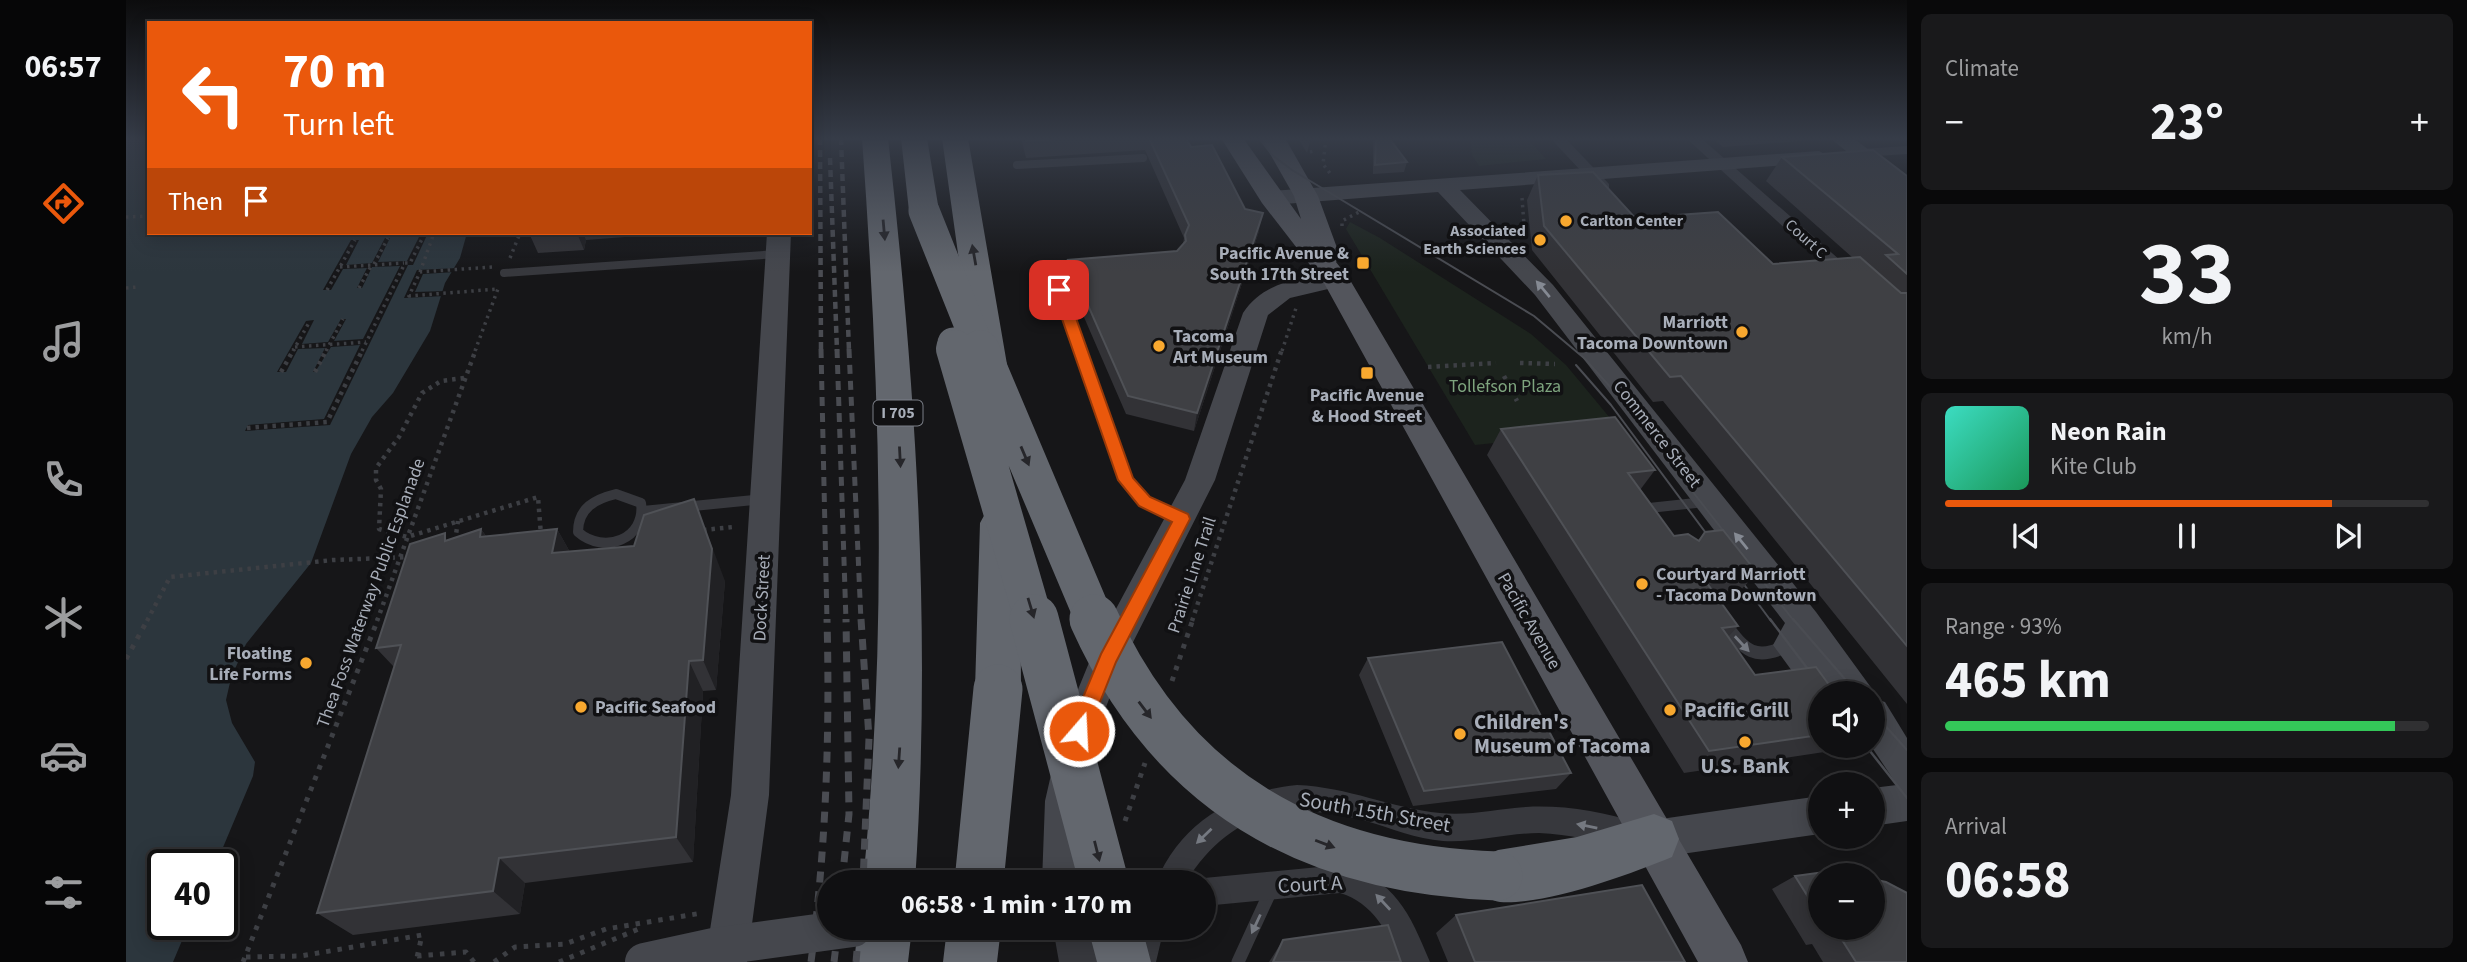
<!DOCTYPE html>
<html lang="en">
<head>
<meta charset="utf-8">
<style>
	body { margin:0; font-family:"Source Sans 3",sans-serif; background:#19191b; color:#f1f3f6; height:100vh; display:flex; flex-direction:column; font-size:26px; white-space:nowrap }
	* { box-sizing:border-box; margin:0 }
	p { font-size:23px; color:#9c9d9f }
	.icon { flex:none; width:38px; height:38px; fill:none; stroke:currentColor; stroke-width:2; stroke-linecap:round; stroke-linejoin:round }
	.map { position:relative; flex:1; overflow:hidden }
	.panel { display:flex; flex-direction:column; gap:14px; padding:14px; background:#09090a; width:560px }
	.panel>* { flex:none }
	.hud { position:absolute; left:21px; top:21px; width:665px; height:214px; border-radius:0px; box-shadow:0 4px 18px #0003,0 0 0 2px #303032; background:#ea580c; color:#fff; overflow:hidden }
	.fabs { position:absolute; left:1682px; top:681px; display:grid; gap:14px }
	.fabs a { display:grid; place-items:center; width:77px; height:77px; border-radius:50%; background:#101012; box-shadow:0 4px 18px #0003,0 0 0 2px #303032; font-size:35px }
	.speed { position:absolute; left:21px; top:849px; display:flex; gap:14px; font-size:35px; font-weight:700; text-align:center }
	.speed>* { display:grid; place-content:center; width:91px; height:91px; border-radius:50%; background:#101012; box-shadow:0 4px 18px #0003,0 0 0 2px #303032; line-height:1 }
	.speed .limit { border:4px solid #111; border-radius:10px; background:#fff; color:#111 }
	.pin { position:absolute; display:grid; place-items:center; width:60px; height:60px; color:#fff; margin:-30px; border-radius:14px; box-shadow:0 4px 10px #0006 }
	.me { position:absolute; width:77px; margin:-38px; rotate:19deg; stroke-linejoin:round; filter:drop-shadow(0 0 5px #0008) }
	.turn { display:flex; align-items:center; gap:24px; height:147px; padding:0 21px; font-size:32px }
	.turn .icon { width:91px; height:91px; stroke-width:2.5 }
	.turn b { display:block; font-size:49px; line-height:60px }
	.then { display:flex; align-items:center; height:66px; padding:0 21px; background:#0003; gap:14px; font-size:26px }
	.big { font-size:52px; font-weight:700; line-height:1.1 }
	.panel .widget { flex:1; display:flex; flex-direction:column; justify-content:center; gap:10px; min-width:0; padding:0 24px; border-radius:10px; background:#19191b }
	.panel .dial { align-items:center; gap:0 }
	.dial b { font-size:91px; line-height:1 }
	.song { display:flex; align-items:center; gap:21px }
	.cover { width:84px; height:84px; border-radius:10px; background:linear-gradient(135deg,hsl(170 70% 55%),hsl(150 70% 35%)) }
	.played { height:7px; border-radius:4px; background:linear-gradient(90deg,#ea580c 80%,#303032 80%) }
	.keys { display:flex; justify-content:space-around; direction:ltr }
	.heat { display:flex; justify-content:space-between; align-items:center; font-size:38px; direction:ltr }
	.charge { height:10px; border-radius:5px; background:linear-gradient(90deg,#34c759 93%,#303032 0) }
	.trip { position:absolute; left:691px; top:870px; width:399px; height:70px; border-radius:35px; background:#101012; box-shadow:0 4px 18px #0003,0 0 0 2px #303032; font-weight:700; line-height:70px; text-align:center }
	main { display:flex; flex:1; min-height:0 }
	.tab-bar { display:flex; flex-direction:column; width:126px; justify-content:space-around; align-items:center; background:#060607; color:#9c9d9f }
	.tab-bar .icon { width:49px; height:49px }
	.tab-bar .active { color:#ea580c }
	.tab-bar b { font-size:32px; color:#f1f3f6 }
	.map>svg:first-child { display:block }
	.green { fill:#1c231d }
	.water { fill:#2c363d }
	.pier { fill:#161618 }
	.lines { fill:none; stroke-linecap:round; stroke-linejoin:round }
	.path-far2 { stroke:#3d3f44; stroke-width:3.5; stroke-dasharray:2.5 4.5; stroke-linecap:butt }
	.path-far1 { stroke:#3d3f44; stroke-width:4.5; stroke-dasharray:3.5 5; stroke-linecap:butt }
	.path { stroke:#3d3f44; stroke-width:5; stroke-dasharray:4.5 7; stroke-linecap:butt }
	.lane-far2 { stroke:#37383d; stroke-width:8 }
	.lane-far1 { stroke:#37383d; stroke-width:10 }
	.lane { stroke:#37383d; stroke-width:13 }
	.street { fill:#37383d; fill-rule:evenodd }
	.secondary { fill:#45474d; fill-rule:evenodd }
	.primary { fill:#53555c; fill-rule:evenodd }
	.highway { fill:#63676e; fill-rule:evenodd }
	.tram-far1 { stroke:#4a4c52; stroke-width:2 }
	.tram { stroke:#4a4c52; stroke-width:2.5 }
	.rail-far2 { stroke:#4a4c52; stroke-width:4.5; stroke-dasharray:7 5; stroke-linecap:butt }
	.rail-far1 { stroke:#4a4c52; stroke-width:5; stroke-dasharray:9 7; stroke-linecap:butt }
	.rail { stroke:#4a4c52; stroke-width:7; stroke-dasharray:11 9; stroke-linecap:butt }
	.path-bridge { stroke:#3d3f44; stroke-width:5; stroke-dasharray:4.5 7; stroke-linecap:butt }
	.secondary-bridge { stroke:#45474d; stroke-width:38 }
	.highway-bridge-far2 { stroke:#63676e; stroke-width:31 }
	.highway-bridge-far1 { stroke:#63676e; stroke-width:38 }
	.highway-bridge { stroke:#63676e; stroke-width:49 }
	.wall { fill:#323236 }
	.shaded-wall { fill:#212124 }
	.building { fill:#3f4044; stroke:#4f5156; stroke-width:2 }
	.oneway { fill:#26262a }
	.oneway2 { fill:#858a93 }
	.oneway3 { fill:#757981 }
	.route { fill:#ea580c; stroke:#983908; stroke-width:2 }
	.poi-dot { fill:#f8a82f; stroke:#111113; stroke-width:2.5 }
	.labels { text-anchor:middle; dominant-baseline:central; stroke-width:7; stroke-linejoin:round; paint-order:stroke }
	.far-poi-label { font-size:16px; font-weight:bold; fill:#a8aeb9; stroke:#111113; text-anchor:start }
	.far-street-label { font-size:16px; fill:#a8aeb9; stroke:#111113 }
	.shield { fill:#111113; stroke:#7b7f87; stroke-width:2 }
	.shield-label { font-size:16px; font-weight:bold; fill:#a8aeb9 }
	.poi-label { font-size:18px; font-weight:bold; fill:#a8aeb9; stroke:#111113; text-anchor:end }
	.park-label { font-size:18px; fill:#7ea47e; stroke:#111113 }
	.street-label { font-size:18px; fill:#a8aeb9; stroke:#111113 }
	.near-poi-label { font-size:21px; font-weight:bold; fill:#a8aeb9; stroke:#111113; text-anchor:start }
	.near-street-label { font-size:21px; fill:#a8aeb9; stroke:#111113 }
</style>
</head>
<body>
<main>
<nav class="tab-bar">
<b>06:57</b>
<svg class="icon active" aria-label="directions" viewBox="0 0 24 24"><path d="M12 3l9 9-9 9-9-9zM9 14v-3h6M13 9l2 2-2 2"/></svg>
<svg class="icon" aria-label="music" viewBox="0 0 24 24"><path d="M9 18V5l10-2v13"/><circle cx="6" cy="18" r="3"/><circle cx="16" cy="16" r="3"/></svg>
<svg class="icon" aria-label="phone" viewBox="0 0 24 24"><path d="M5 4h4l2 5-3 2q2 4 5 5l2-3 5 2v4C11 20 4 13 5 4z"/></svg>
<svg class="icon" aria-label="climate" viewBox="0 0 24 24"><path d="M12 3v18M4 7l16 10M4 17L20 7"/></svg>
<svg class="icon" aria-label="car" viewBox="0 0 24 24"><path d="M5 17H2v-5l4-1 3-4h7l3 4 3 1v5h-3M9 17h6M6 11h13"/><circle cx="7" cy="17" r="2"/><circle cx="17" cy="17" r="2"/></svg>
<svg class="icon" aria-label="filters" viewBox="0 0 24 24"><path d="M4 7h16M4 17h16"/><circle cx="9" cy="7" r="2"/><circle cx="15" cy="17" r="2"/></svg>
</nav>
<div class="map">
<svg width="1781" height="962" viewBox="0 0 1781 962">
	<rect width="100%" height="100%" fill="#161618"/>
	<path class="green" d="M1344 138H1401L1420 159 1353 166 1346 155Z
		M1224 222 1254 238 1405 334 1440 365 1494 430 1349 445 1220 229Z"/>
	<path class="water" d="M0 138H23V233H341L334 258 319 283 304 331 267 393 246 417 225 454 185 563 120 644 105 678 100 700 106 723 129 762 127 776 90 864H37V924H63L47 962H0Z"/>
	<path class="pier" d="M295 233H302L287 265H282L204 425 119 431 122 425 198 419 234 345 205 347 189 372H187L199 348 172 349 160 372H151L180 321 188 320 176 344 202 342 215 319H220L208 341 237 339 274 266 246 267 236 288H231L241 268 217 269 205 290H197L225 240H233L220 265 246 263 259 238H264L252 262 281 261Z
		M332 268 329 272 297 274 289 292 320 291 318 296 278 298 291 270Z"/>
	<g class="lines">
		<path class="path-far2" d="M1200 138 1197 164 1206 176
			M1184 152 1188 151
			M1396 198 1399 238
			M0 217 23 216
			M1216 226V221L1235 211
			M384 258 394 233
			M248 264 262 238
			M214 267 278 263
			M366 267 294 272 283 296 372 289
			M294 272 308 233
			M0 288 11 287
			M233 288 245 266
			M201 290 229 240
			M169 347 240 342
			M167 351 184 321
			M200 351 217 319
			M236 351 279 263H284L299 233
			M349 351 373 286
			M1156 351 1170 308"/>
		<path class="path-far1" d="M1394 363 1429 364
			M1302 367 1370 363
			M155 372 168 349
			M189 372 201 349
			M1378 376 1391 401
			M338 378 315 381 296 393 273 437 250 468V480L255 489 253 529 281 537 412 497 415 535
			M121 428 201 422 237 349
			M577 530 607 527
			M329 541 332 521
			M21 621 44 577 207 560 285 557
			M251 621 350 349
			M1066 621 1156 349"/>
		<path class="path" d="M0 659 22 619
			M1046 681 1067 619
			M999 821 1019 763
			M888 873 907 870
			M291 956 340 952 348 962
			M120 957 175 956 296 935 290 962
			M117 962 252 619
			M368 962 389 947 439 944 480 929 576 913"/>
		<path class="lane-far2" d="M891 165 1017 158
			M378 273 652 254
			M954 351 924 267 954 264"/>
		<path class="lane-far1" d="M953 349 1000 480 1018 501 1053 518
			M490 494 515 503C520 539 478 555 452 532 452 508 469 499 490 494Z
			M517 511 638 499
			M1522 516 1523 508 1579 502"/>
		<path class="lane" d="M1598 623C1619 651 1629 662 1663 645
			M1112 962 1146 888"/>
		<path class="street" d="M1424 138H1439L1483 184V190H1473Z
			M1560 138H1575L1731 275 1734 279 1731 283H1719Z
			M1781 146V154L1735 157 1728 153 1735 149Z
			M1171 785C1222 787 1265 808 1314 813 1343 816 1371 809 1400 807 1435 805 1479 811 1512 824L1516 834 1512 844 1502 848C1472 842 1443 834 1413 833 1381 833 1349 843 1317 841 1290 839 1265 828 1240 821 1163 800 1104 811 1060 882H1030C1055 822 1109 791 1171 785Z
			M1214 865C1270 880 1283 912 1304 962H1274C1262 932 1247 903 1214 893L1078 906V882H1068L1078 878Z
			M927 928H974L997 962H933Z
			M1009 928H1038L1030 962H1000Z"/>
		<path class="secondary" d="M1704 138H1727L1781 178V196L1773 194Z
			M1693 151 1704 157 1701 162 1334 190 1427 285 1690 612 1749 693 1746 698V693H1694V706L1690 704 1647 645 1659 623 1642 601 1409 295 1312 192 1145 205 1134 198 1145 191Z
			M641 233H665L643 795 621 962H579L605 795Z
			M1210 272 1219 275 1222 280 1219 285 1164 298 1142 315 1089 480 997 662 971 731 957 801 956 882H916L919 801 935 731 969 648 1059 480 1117 313C1138 281 1175 278 1210 272Z
			M1746 698 1759 702 1781 738V821L1746 826V788L1771 785 1745 746Z
			M1694 796V834L1528 858 1514 853 1508 839 1514 825 1528 820Z"/>
		<path class="primary" d="M1095 138H1117L1175 219 1168 196 1135 138H1159L1192 196 1214 256 1210 262 1224 280 1615 945 1622 962H1572L1198 283 1136 203Z"/>
		<path class="highway" d="M736 138H762C790 388 806 631 789 882H737C762 632 754 388 736 138Z
			M775 138H801L813 211 808 217 798 220 788 217 783 211Z
			M816 138H842L883 376 878 384 866 388 854 384 849 376Z
			M874 507 888 512 894 523 895 689 888 703 872 709 856 703 849 689 854 523 860 512Z
			M1528 814 1546 821 1553 839 1546 857C1502 875 1421 905 1374 902 1367 901 1360 897 1354 894L1346 876 1354 858 1372 850 1451 837Z
			M732 928H786L782 962H728Z
			M821 928H875L871 962H817Z
			M962 928H1016L1025 962H971Z"/>
		<path class="tram-far1" d="M1133 138 1146 155 1166 170 1408 316 1458 358 1487 390 1668 621
			M1450 365 1485 405 1591 548
			M1608 571 1645 621"/>
		<path class="tram" d="M1644 619 1700 693
			M1667 619 1731 693
			M1746 711 1781 750
			M1740 746 1781 798"/>
		<path class="rail-far2" d="M694 138 695 351
			M715 138 723 351
			M704 158 711 351"/>
		<path class="rail-far1" d="M695 349 701 621
			M711 349 720 621
			M723 349 735 621"/>
		<path class="rail" d="M735 619 743 738 737 882
			M716 882 723 814 720 619
			M685 962C700 847 704 734 701 619
			M708 962 712 928
			M730 962 733 928"/>
		<path class="path-bridge" d="M433 962 515 928"/>
		<path class="secondary-bridge" d="M518 962 587 947 727 928"/>
		<path class="highway-bridge-far2" d="M798 211 854 351
			M827 343 829 351"/>
		<path class="highway-bridge-far1" d="M829 349 908 621
			M854 349 969 621"/>
		<path class="highway-bridge" d="M908 619 978 882
			M968 619C1046 792 1186 870 1372 876
			M853 882 872 689"/>
	</g>
	<path class="wall" d="M895 138H1060L1065 147 1119 209 1133 231 1068 431 1000 414 941 278 942 260 1051 251 1057 244 1058 238 1019 150 900 158Z
		M1172 138H1185L1181 153Z
		M1247 138H1263L1281 162 1278 172 1247 174Z
		M1586 138H1688L1686 140 1597 147Z
		M1656 157 1781 176V704L1537 401 1527 402 1406 250 1401 200 1412 175 1510 219 1537 223H1548L1552 215 1647 264 1727 258 1640 181Z
		M403 233H551L460 240 458 250 412 253Z
		M582 233H613V234L583 237Z
		M1375 429 1529 470 1514 490 1548 536 1572 540 1579 532 1631 573 1607 598 1593 599 1612 626 1602 637 1629 675 1694 693V746H1713L1705 751 1558 773 1361 455Z
		M355 529 360 536 431 529 444 552 508 546 599 581 590 690 577 691 567 862 399 883 394 914 227 935 191 913 268 667 250 648 323 539Z
		M1242 658 1445 773 1430 789 1287 806 1233 675Z
		M1694 875V928H1746L1781 962H1697L1686 944 1680 945 1646 889 1669 876Z
		M1330 915 1559 962H1322L1310 933Z
		M1157 940 1275 962H1143Z"/>
	<path class="shaded-wall" d="M1137 213 1133 231 1068 431 1071 413Z
		M451 233H457L460 240 458 250Z
		M568 499 599 581 590 690 577 660Z
		M355 529 376 561 354 537Z
		M431 529 449 561 426 553Z
		M563 661 577 691 567 862 550 837Z
		M373 858 399 883 394 914 367 891Z"/>
	<path class="building" d="M900 138H947L900 141Z
		M1023 138H1060L1065 147 1086 145 1119 209 1137 213 1071 413 1002 396 942 260 1051 251 1060 241 1059 235 1063 225Z
		M1250 138H1263L1281 162 1249 165Z
		M1747 150 1781 176V274L1760 255 1772 254 1656 157Z
		M1467 172 1510 219 1530 217 1537 223H1550L1552 215 1592 212 1647 264 1734 257 1775 293H1781V646L1555 376 1544 377 1418 226 1412 175Z
		M1489 417 1529 470 1502 473 1548 536 1562 534 1573 541 1579 532 1597 530 1631 573 1614 575 1604 569 1597 577 1578 579 1612 626 1596 628 1629 675 1690 667 1709 693H1694V735L1583 751 1375 429Z
		M568 499 586 549 577 660 563 661 550 837 373 858 367 891 191 913 275 645 250 648 284 544 319 533V541L355 529 354 537 431 529 426 553 508 546 518 515Z
		M1376 642 1445 773 1298 791 1242 658Z
		M1713 870 1716 873 1724 875H1694V916L1669 876Z
		M1746 879 1760 882 1781 893V962H1730L1711 932H1705L1702 928H1746Z
		M1516 885 1559 962H1349L1330 915Z
		M1262 925 1275 962H1147L1157 940Z"/>
	<defs><path id="oneway-solid" d="M-6-.8H1V-3.2L6.5 0L1 3.2V.8H-6Z" transform="scale(1.75)"/></defs>
	<g class="oneway">
		<use href="#oneway-solid" transform="translate(758 230) rotate(85)"/>
		<use href="#oneway-solid" transform="translate(848 255) rotate(-100)"/>
		<use href="#oneway-solid" transform="translate(899 456) rotate(67)"/>
		<use href="#oneway-solid" transform="translate(774 457) rotate(87)"/>
		<use href="#oneway-solid" transform="translate(905 608) rotate(73)"/>
		<use href="#oneway-solid" transform="translate(1019 710) rotate(53)"/>
		<use href="#oneway-solid" transform="translate(773 758) rotate(94)"/>
		<use href="#oneway-solid" transform="translate(1199 844) rotate(21)"/>
		<use href="#oneway-solid" transform="translate(971 851) rotate(76)"/>
	</g>
	<g class="oneway2">
		<use href="#oneway-solid" transform="translate(1417 289) rotate(-130)"/>
		<use href="#oneway-solid" transform="translate(1615 541) rotate(-129)"/>
	</g>
	<g class="oneway3">
		<use href="#oneway-solid" transform="translate(1616 644) rotate(47)"/>
		<use href="#oneway-solid" transform="translate(1461 826) rotate(-169)"/>
		<use href="#oneway-solid" transform="translate(1078 836) rotate(136)"/>
		<use href="#oneway-solid" transform="translate(1257 902) rotate(-133)"/>
		<use href="#oneway-solid" transform="translate(1130 924) rotate(115)"/>
	</g>
	<linearGradient id="sky" x2="0" y2="1"><stop stop-color="#0c0c0d"/><stop offset="0.51" stop-color="#363c48"/><stop offset="1" stop-color="#363c48" stop-opacity="0"/></linearGradient>
	<rect width="1781" height="272" fill="url(#sky)"/>
	<path class="route" d="M933 286 940 290 1007 478 1024 497 1062 514 1064 519 990 662 960 737 953 740 946 737 943 731 975 654 1046 522 1013 506 992 480 926 290Z"/>
	<g class="poi-dot">
		<circle cx="1440" cy="221" r="7"/>
		<circle cx="1414" cy="240" r="7"/>
		<rect x="1230" y="256" width="14" height="14" rx="3.5"/>
		<circle cx="1616" cy="332" r="7"/>
		<circle cx="1033" cy="346" r="7"/>
		<rect x="1234" y="366" width="14" height="14" rx="3.5"/>
		<circle cx="1516" cy="584" r="7"/>
		<circle cx="180" cy="663" r="7"/>
		<circle cx="455" cy="707" r="7"/>
		<circle cx="1544" cy="710" r="7"/>
		<circle cx="1334" cy="734" r="7"/>
		<circle cx="1619" cy="742" r="7"/>
	</g>
	<g class="labels">
		<g class="far-poi-label">
			<text x="1454" y="221">Carlton Center</text>
			<text x="1400" y="231" text-anchor="end">Associated<tspan x="1400" dy="18">Earth Sciences</tspan></text>
		</g>
		<g class="far-street-label">
			<text transform="translate(1680 239) rotate(42)">Court C</text>
		</g>
		<rect class="shield" x="747.5" y="400.5" width="49" height="25" rx="5"/>
		<g class="shield-label">
			<text x="772" y="413">I 705</text>
		</g>
		<g class="poi-label">
			<text x="1223" y="253">Pacific Avenue &amp;<tspan x="1223" dy="21">South 17th Street</tspan></text>
			<text x="1602" y="322">Marriott<tspan x="1602" dy="21">Tacoma Downtown</tspan></text>
			<text x="1047" y="336" text-anchor="start">Tacoma<tspan x="1047" dy="21">Art Museum</tspan></text>
			<text x="1241" y="395" text-anchor="middle">Pacific Avenue<tspan x="1241" dy="21">&amp; Hood Street</tspan></text>
			<text x="1530" y="574" text-anchor="start">Courtyard Marriott<tspan x="1530" dy="21">- Tacoma Downtown</tspan></text>
			<text x="166" y="653">Floating<tspan x="166" dy="21">Life Forms</tspan></text>
			<text x="469" y="707" text-anchor="start">Pacific Seafood</text>
		</g>
		<g class="park-label">
			<text x="1379" y="386">Tollefson Plaza</text>
		</g>
		<g class="street-label">
			<text transform="translate(1531 434) rotate(52)">Commerce Street</text>
			<text transform="translate(1066 575) rotate(-72)">Prairie Line Trail</text>
			<text transform="translate(245 593) rotate(-70)">Thea Foss Waterway Public Esplanade</text>
			<text transform="translate(636 598) rotate(-87)">Dock Street</text>
			<text transform="translate(1403 621) rotate(60)">Pacific Avenue</text>
		</g>
		<g class="near-poi-label">
			<text x="1558" y="710">Pacific Grill</text>
			<text x="1348" y="722">Children's<tspan x="1348" dy="24">Museum of Tacoma</tspan></text>
			<text x="1619" y="766" text-anchor="middle">U.S. Bank</text>
		</g>
		<g class="near-street-label">
			<text transform="translate(1249 812) rotate(10)">South 15th Street</text>
			<text transform="translate(1184 884) rotate(-3)">Court A</text>
		</g>
	</g>
</svg>
<div class="fabs">
<a><svg class="icon" aria-label="sound" viewBox="0 0 24 24"><path d="M4 9h4l5-4v14l-5-4H4zM17 9q2 3 0 6"/></svg></a>
<a>+</a>
<a>−</a>
</div>
<div class="speed"><div class="limit">40</div></div>
<div class="pin" style="left:933px;top:290px;background:#d93025"><svg class="icon" aria-label="arrive" viewBox="0 0 24 24"><path d="M6 21V4h12l-3 4 3 4H6"/></svg></div>
<svg class="me" style="left:953px;top:731px" viewBox="-20 -20 40 40"><circle r="17" fill="#ea580c" stroke="#fff" stroke-width="3"/><path d="M0-11L8 9 0 5-8 9z" fill="#fff"/></svg>
<div class="trip">06:58 · 1 min · 170 m</div>
<div class="hud">
<div class="turn"><svg class="icon" aria-label="left" viewBox="0 0 24 24"><path d="M17 20v-9H6M10 6l-5 5 5 5"/></svg><div><b>70 m</b>Turn left</div></div>
<div class="then">Then<svg class="icon" aria-label="arrive" viewBox="0 0 24 24"><path d="M6 21V4h12l-3 4 3 4H6"/></svg></div>
</div>
</div>
<section class="panel">
<div class="widget"><p>Climate</p>
<div class="heat"><a>−</a><b class="big">23°</b><a>+</a></div>
</div>
<div class="widget dial"><b>33</b><p>km/h</p></div>
<div class="widget">
<div class="song"><i class="cover"></i><div><b>Neon Rain</b><p>Kite Club</p></div></div>
<div class="played"></div>
<div class="keys"><svg class="icon" aria-label="previous" viewBox="0 0 24 24"><path d="M18 5L8 12l10 7zM5 5v14"/></svg><svg class="icon" aria-label="pause" viewBox="0 0 24 24"><path d="M8 5v14M16 5v14"/></svg><svg class="icon" aria-label="next" viewBox="0 0 24 24"><path d="M6 5l10 7-10 7zM19 5v14"/></svg></div>
</div>
<div class="widget"><p>Range · 93%</p><b class="big">465 km</b><div class="charge"></div></div>
<div class="widget"><p>Arrival</p><b class="big">06:58</b></div>
</section>
</main>
</body>
</html>
